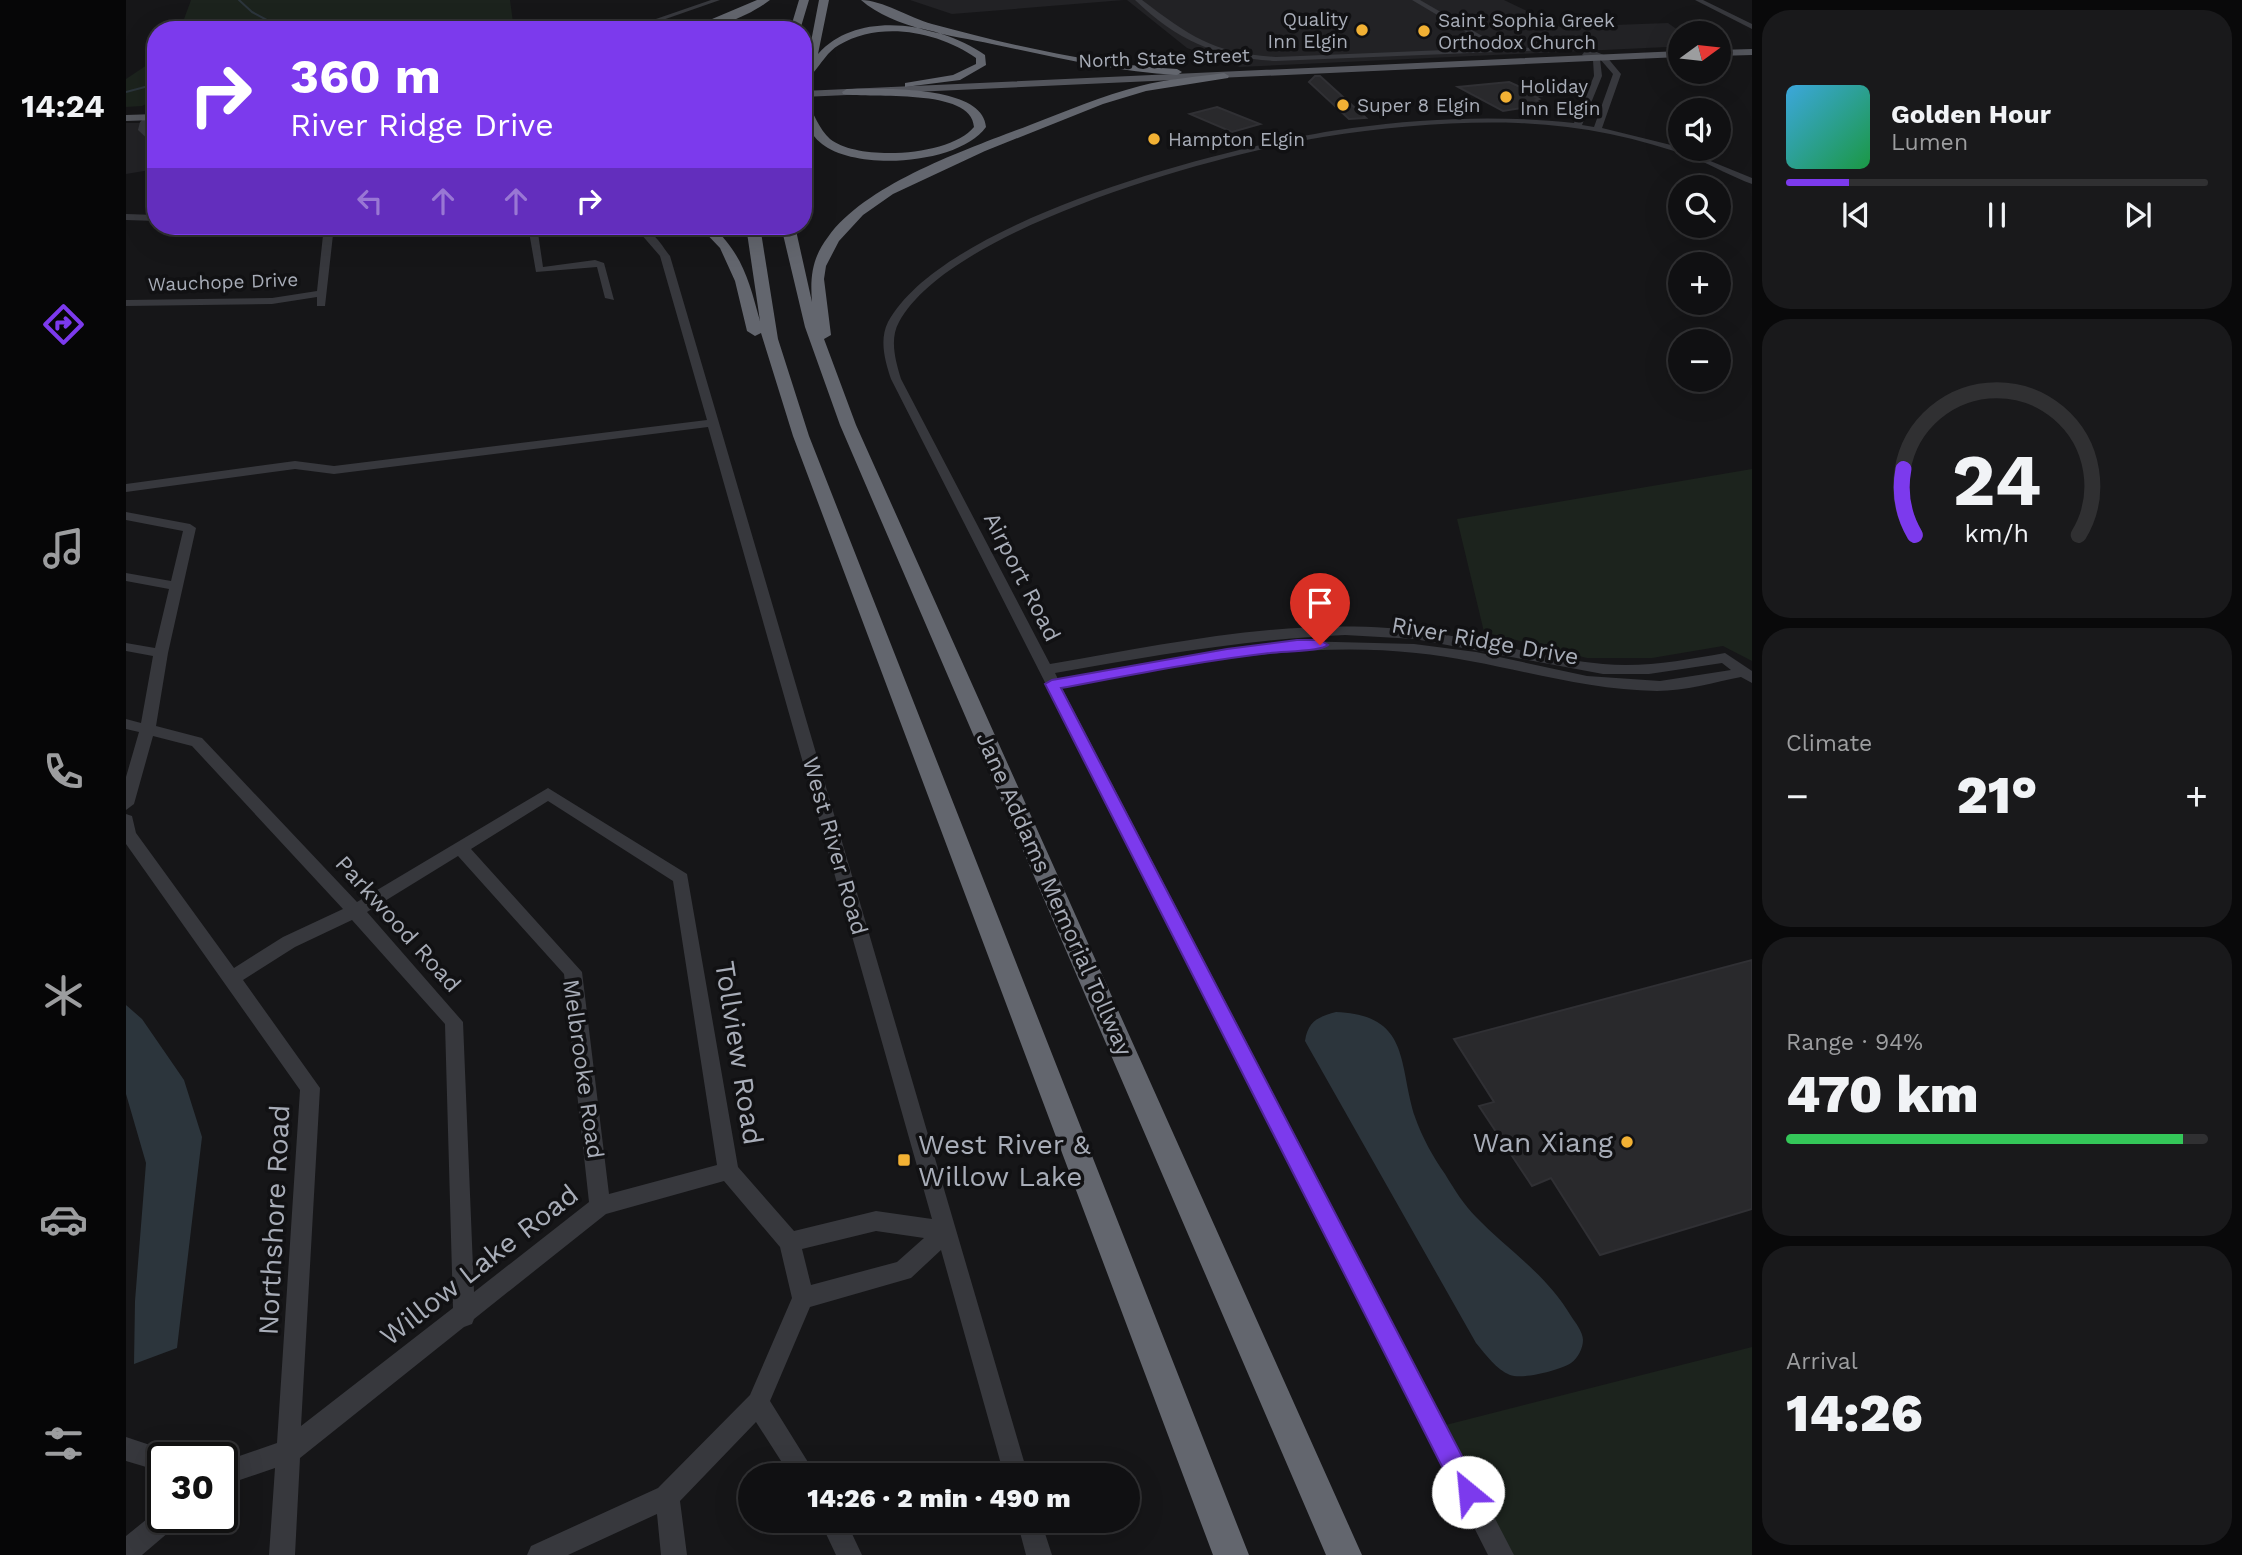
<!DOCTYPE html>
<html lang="en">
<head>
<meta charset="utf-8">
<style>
	body { margin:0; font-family:"Work Sans",sans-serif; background:#19191b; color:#f1f3f6; height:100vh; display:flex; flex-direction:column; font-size:26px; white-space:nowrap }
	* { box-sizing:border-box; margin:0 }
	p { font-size:23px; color:#9c9d9f }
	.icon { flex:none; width:38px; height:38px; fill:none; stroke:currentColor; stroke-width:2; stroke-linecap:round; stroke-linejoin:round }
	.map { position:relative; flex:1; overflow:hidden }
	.sheet { display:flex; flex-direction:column; gap:10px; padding:10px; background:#09090a; width:490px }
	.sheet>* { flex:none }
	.banner { position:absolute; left:21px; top:21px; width:665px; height:214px; border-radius:28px; box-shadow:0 7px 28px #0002,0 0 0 2px #303032; background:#7c3aed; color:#fff; overflow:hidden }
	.needle { width:46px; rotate:75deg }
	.buttons { position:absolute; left:1542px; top:21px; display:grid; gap:14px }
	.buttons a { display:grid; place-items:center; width:63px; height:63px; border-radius:50%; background:#101012; box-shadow:0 7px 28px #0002,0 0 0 2px #303032; font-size:35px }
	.speed { position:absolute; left:21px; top:1442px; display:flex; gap:14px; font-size:35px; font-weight:700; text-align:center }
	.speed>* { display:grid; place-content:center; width:91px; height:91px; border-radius:50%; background:#101012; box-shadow:0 7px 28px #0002,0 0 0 2px #303032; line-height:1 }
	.speed .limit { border:4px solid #111; border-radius:10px; background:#fff; color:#111 }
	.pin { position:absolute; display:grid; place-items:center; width:60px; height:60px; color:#fff; margin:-72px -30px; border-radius:50% 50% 50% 0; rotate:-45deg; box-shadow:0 0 7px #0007 }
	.pin .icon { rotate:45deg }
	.me { position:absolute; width:77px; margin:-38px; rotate:332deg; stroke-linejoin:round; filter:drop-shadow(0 0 5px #0008) }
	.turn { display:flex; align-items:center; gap:24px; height:147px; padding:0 28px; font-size:32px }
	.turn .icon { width:91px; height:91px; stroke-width:2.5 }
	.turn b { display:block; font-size:49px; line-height:60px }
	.lanes { display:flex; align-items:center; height:66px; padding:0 28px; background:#0003; justify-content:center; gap:35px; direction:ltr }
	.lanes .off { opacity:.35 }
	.big { font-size:52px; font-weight:800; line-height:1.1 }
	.sheet .tile { flex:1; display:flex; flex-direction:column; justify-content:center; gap:10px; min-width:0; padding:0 24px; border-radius:28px; background:#19191b }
	.sheet .dial { align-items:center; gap:0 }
	.dial svg { height:182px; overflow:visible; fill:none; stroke:#303032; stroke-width:7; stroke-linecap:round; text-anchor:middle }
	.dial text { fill:#f1f3f6; stroke:none }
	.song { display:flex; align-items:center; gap:21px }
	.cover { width:84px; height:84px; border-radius:10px; background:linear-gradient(135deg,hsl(200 70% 55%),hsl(140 70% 35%)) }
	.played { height:7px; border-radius:4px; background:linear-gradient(90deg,#7c3aed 15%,#303032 15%) }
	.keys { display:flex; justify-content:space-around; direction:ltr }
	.heat { display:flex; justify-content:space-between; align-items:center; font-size:38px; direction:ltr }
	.charge { height:10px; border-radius:5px; background:linear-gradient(90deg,#34c759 94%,#303032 0) }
	.trip { position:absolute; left:612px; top:1463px; width:402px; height:70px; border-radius:35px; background:#101012; box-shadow:0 7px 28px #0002,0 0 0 2px #303032; font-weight:800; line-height:70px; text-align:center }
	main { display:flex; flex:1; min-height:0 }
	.tabs { display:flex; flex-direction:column; width:126px; justify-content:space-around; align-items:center; background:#060607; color:#9c9d9f }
	.tabs .icon { width:49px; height:49px }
	.tabs .on { color:#7c3aed }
	.tabs b { font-size:32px; color:#f1f3f6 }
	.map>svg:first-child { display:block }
	.built { fill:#222225 }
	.green { fill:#1c231d }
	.water { fill:#2c353c }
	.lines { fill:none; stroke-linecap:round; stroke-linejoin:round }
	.stream { stroke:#2c353c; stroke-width:2 }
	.building { fill:#29292c; stroke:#303034; stroke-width:2 }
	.minor { fill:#37383d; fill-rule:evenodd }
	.major { fill:#53555c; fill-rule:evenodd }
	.highway { fill:#63666e; fill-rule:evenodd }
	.highway-bridge { stroke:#63666e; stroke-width:10 }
	.route { fill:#7c3aed; stroke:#51269a; stroke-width:2 }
	.poi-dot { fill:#f2b134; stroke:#111113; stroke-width:2.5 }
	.labels { text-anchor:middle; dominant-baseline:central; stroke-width:7; stroke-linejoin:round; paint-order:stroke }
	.far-poi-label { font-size:19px; fill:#a8adb8; stroke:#111113; text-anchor:start }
	.far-street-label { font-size:19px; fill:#a8adb8; stroke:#111113 }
	.street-label { font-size:23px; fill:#a8adb8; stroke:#111113 }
	.near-street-label { font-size:28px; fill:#a8adb8; stroke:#111113 }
	.near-poi-label { font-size:28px; fill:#a8adb8; stroke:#111113; text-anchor:end }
</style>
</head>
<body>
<main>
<nav class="tabs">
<b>14:24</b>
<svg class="icon on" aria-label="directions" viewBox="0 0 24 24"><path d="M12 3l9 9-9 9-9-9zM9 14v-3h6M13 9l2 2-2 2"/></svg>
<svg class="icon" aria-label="music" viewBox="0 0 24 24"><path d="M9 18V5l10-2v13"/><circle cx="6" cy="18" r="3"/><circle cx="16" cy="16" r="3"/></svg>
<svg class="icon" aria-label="phone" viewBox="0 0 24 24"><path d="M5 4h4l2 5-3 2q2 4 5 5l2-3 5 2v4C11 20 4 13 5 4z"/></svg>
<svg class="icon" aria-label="climate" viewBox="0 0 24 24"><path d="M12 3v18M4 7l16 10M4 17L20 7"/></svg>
<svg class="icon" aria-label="car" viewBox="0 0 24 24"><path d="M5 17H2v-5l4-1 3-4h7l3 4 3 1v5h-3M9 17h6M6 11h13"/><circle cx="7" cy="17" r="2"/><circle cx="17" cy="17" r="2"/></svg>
<svg class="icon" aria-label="filters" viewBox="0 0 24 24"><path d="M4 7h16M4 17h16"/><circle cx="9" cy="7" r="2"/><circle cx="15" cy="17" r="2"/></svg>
</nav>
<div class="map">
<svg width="1626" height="1555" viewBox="0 0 1626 1555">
	<rect width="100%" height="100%" fill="#161618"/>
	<path class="built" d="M784 0H998L826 14Z
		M1001 0H1378L1434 27 1542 23 1556 33 1554 46 1541 47 1114 67 1061 48Z
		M0 123H30V169L0 174Z"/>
	<path class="green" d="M65 0H384L388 30H54Z
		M30 59V99L16 106 0 107V79Z
		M1626 469V661L1597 646 1526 658H1461L1358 632 1331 519Z
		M1626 1347V1555H1374L1308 1428Z"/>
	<path class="water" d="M0 1005 16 1019 58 1080 76 1137 51 1348 8 1364 9 1301 20 1163 0 1094Z
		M1210 1012C1285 1015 1272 1064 1289 1117 1296 1137 1307 1157 1319 1174 1328 1189 1338 1205 1350 1217 1383 1251 1420 1274 1445 1316 1449 1322 1457 1332 1457 1340 1457 1348 1452 1358 1445 1363 1435 1370 1396 1380 1384 1375 1370 1369 1360 1355 1350 1343L1179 1041C1182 1021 1192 1017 1210 1012Z"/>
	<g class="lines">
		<path class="stream" d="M113 0 126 12 154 27V30
			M0 92 30 84"/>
	</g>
	<path class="building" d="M1189 76H1194L1240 118 1223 119 1183 82Z
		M1383 82 1414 96 1409 97 1413 99 1410 100 1414 103 1410 104 1414 105 1377 111 1332 87Z
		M1091 107 1134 124 1106 132 1064 114Z
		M1626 960V1209L1474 1255 1425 1178 1406 1186 1353 1106 1368 1102 1328 1039Z"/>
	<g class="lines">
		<path class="minor" d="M585 0H594L508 30H498Z
			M1009 0H1016C1065 37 1087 53 1150 57L1367 48 1286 0H1294L1377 48 1459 47 1480 56 1495 74 1476 128 1545 145 1626 178V184C1606 177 1588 166 1568 158 1511 137 1452 125 1392 123 1327 121 1261 127 1197 137 1092 154 825 227 773 322 763 340 770 362 775 379L924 664C1036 645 1149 620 1262 628 1335 632 1405 657 1477 664 1518 668 1559 660 1599 653L1626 671V683L1615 677C1589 682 1559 691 1531 691 1449 690 1371 661 1290 653 1170 640 1054 666 936 688L1388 1555H1362L765 379C759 361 753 340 762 322 820 217 1112 143 1226 128 1300 118 1375 115 1448 123L1468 76 1467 60 1456 55 1459 51 1445 49 1150 61C1091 58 1052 41 1009 0ZM1474 59 1487 74 1468 127 1456 125 1476 76ZM1219 635 1289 639 1477 674H1523L1596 663 1605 670 1534 681 1461 676 1350 652 1288 644 1171 641 1101 649 932 679 929 673C1025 656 1121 639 1219 635Z
			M1569 0H1577L1626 24V29Z
			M27 110H30V116L21 125 20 130 30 140V147L12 130 14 122Z
			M0 214 30 215V221L0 220Z
			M198 226H208L199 306H191V297L146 304 0 306V300L146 298 191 291Z
			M402 226H411L417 267 469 260 478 263 488 300 479 298 471 267 410 272Z
			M508 226C525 226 534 243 544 256L902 1475H878L815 1250 785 1278 684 1307 644 1401 690 1475H664L630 1422 554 1501 561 1555H535L531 1514 442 1555H401L405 1546 532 1488 624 1395 666 1298 654 1247 598 1181 480 1214 348 1319 346 1324 338 1327 174 1458 169 1555H143L149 1468 96 1486V1462L151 1443 174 1090 0 844V814L6 816 10 833 108 968 157 937 217 909 66 746 27 736 8 804 0 810V777L13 732 0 729V719L15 723 27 656 0 651V643L29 648 43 589 0 581V573L45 581 57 531 0 520V512L64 524 70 528 42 653 30 726 76 738 231 902 422 788 561 874 612 1167 668 1231 750 1211 806 1219 582 427 208 474 169 469 0 492V484L169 461 208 466 581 420 534 256ZM422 801 547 881 591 1165 483 1194 456 972 345 849ZM332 856 438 974 463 1202 348 1292 337 1022 241 912ZM226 920 319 1024 327 1308 175 1426 194 1088 117 980 169 947ZM750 1231 798 1238 771 1262 685 1285 676 1249Z
			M0 1437 45 1452 48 1458H37V1472L0 1461Z
			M37 1506V1517H53L50 1526 16 1555H0V1536Z
			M694 1521H720L736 1555H710Z
			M891 1521H915L926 1555H900Z"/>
		<path class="major" d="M1626 49V55L1592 56V50Z
			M1554 51V57L677 97V91Z
			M30 114V120L0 121V115Z"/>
		<path class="highway" d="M631 0H644C622 17 587 30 560 30Z
			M673 0H683L674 30H664Z
			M693 0H703L692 54C733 8 814 24 859 55L860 65 834 80 779 87V83L827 75 850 64V58C813 32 755 20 713 45 702 51 695 64 687 73H679Z
			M735 0C756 0 784 18 806 24 883 45 971 65 1051 69L1056 72 1051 75C988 72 928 57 866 44 825 35 768 29 735 0Z
			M1098 73 1103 76 1102 78 1020 91 977 104 859 151 767 194 737 215 713 241 700 266 698 279 705 335 698 339 730 425 1236 1555H1200L714 425 679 327 655 226H669L686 302C684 277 686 258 702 237 741 183 842 149 904 125 940 111 976 96 1014 86 1041 79 1070 77 1098 73Z
			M721 89C752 89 857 84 860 127 834 164 732 172 696 144 682 133 677 117 677 101L681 102C688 114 693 129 704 139 733 162 825 156 848 127 846 87 745 99 717 94L716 92Z
			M573 226H586C617 255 623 281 634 321L620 226H634L652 339 683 436 1123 1555H1087L667 436 635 333 629 336 621 331 609 281 594 248Z"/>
		<path class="highway-bridge" d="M677 97 679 84"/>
	</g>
	<path class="route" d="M1171 640H1194L1202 645C1194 652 1157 651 1144 653 1074 661 1005 675 935 688L1350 1483 1354 1492 1350 1500 1342 1504 1333 1500 919 684 926 680 1101 649Z"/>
	<g class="poi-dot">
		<circle cx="1236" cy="30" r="7"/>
		<circle cx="1298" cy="31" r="7"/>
		<circle cx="1380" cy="97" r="7"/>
		<circle cx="1217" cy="105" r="7"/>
		<circle cx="1028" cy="139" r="7"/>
		<circle cx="1501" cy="1142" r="7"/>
		<rect x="771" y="1153" width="14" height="14" rx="3.5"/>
	</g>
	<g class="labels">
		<g class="far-poi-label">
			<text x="1222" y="19" text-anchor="end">Quality<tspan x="1222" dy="22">Inn Elgin</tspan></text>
			<text x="1312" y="20">Saint Sophia Greek<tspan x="1312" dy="22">Orthodox Church</tspan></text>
			<text x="1394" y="86">Holiday<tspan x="1394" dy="22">Inn Elgin</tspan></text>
			<text x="1231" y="105">Super 8 Elgin</text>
			<text x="1042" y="139">Hampton Elgin</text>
		</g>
		<g class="far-street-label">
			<text transform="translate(1038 58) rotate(-2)">North State Street</text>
			<text transform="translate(97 282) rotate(-2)">Wauchope Drive</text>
		</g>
		<g class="street-label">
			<text transform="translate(896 577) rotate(63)">Airport Road</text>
			<text transform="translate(1359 641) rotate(10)">River Ridge Drive</text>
			<text transform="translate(709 846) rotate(74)">West River Road</text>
			<text transform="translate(928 894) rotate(66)">Jane Addams Memorial Tollway</text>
			<text transform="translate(272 924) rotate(48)">Parkwood Road</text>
			<text transform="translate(457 1069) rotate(82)">Melbrooke Road</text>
		</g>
		<g class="near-street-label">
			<text transform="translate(613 1053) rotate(81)">Tollview Road</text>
			<text transform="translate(148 1220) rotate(-87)">Northshore Road</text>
			<text transform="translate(353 1265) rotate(-38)">Willow Lake Road</text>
		</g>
		<g class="near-poi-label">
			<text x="1487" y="1142">Wan Xiang</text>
			<text x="792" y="1144" text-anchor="start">West River &amp;<tspan x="792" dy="32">Willow Lake</tspan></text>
		</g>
	</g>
</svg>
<div class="buttons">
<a><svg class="needle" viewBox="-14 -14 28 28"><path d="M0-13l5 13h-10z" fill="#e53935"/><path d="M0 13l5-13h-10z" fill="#9c9d9f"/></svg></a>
<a><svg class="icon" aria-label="sound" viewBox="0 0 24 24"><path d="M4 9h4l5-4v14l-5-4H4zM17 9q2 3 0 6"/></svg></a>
<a><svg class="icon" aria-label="search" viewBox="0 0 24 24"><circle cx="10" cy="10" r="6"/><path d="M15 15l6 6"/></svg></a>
<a>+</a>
<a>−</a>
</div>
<div class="speed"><div class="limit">30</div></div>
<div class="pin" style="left:1194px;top:645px;background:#d93025"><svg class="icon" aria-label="arrive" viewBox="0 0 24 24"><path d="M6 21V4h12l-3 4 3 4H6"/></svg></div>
<svg class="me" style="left:1342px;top:1492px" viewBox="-20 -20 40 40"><circle r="19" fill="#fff"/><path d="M0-13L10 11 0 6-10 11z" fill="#7c3aed"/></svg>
<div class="trip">14:26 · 2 min · 490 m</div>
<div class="banner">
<div class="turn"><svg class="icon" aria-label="right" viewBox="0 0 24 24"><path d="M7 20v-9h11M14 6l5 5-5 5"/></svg><div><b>360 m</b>River Ridge Drive</div></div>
<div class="lanes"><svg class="icon off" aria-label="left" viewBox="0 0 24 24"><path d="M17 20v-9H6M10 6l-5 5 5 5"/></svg><svg class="icon off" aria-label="ahead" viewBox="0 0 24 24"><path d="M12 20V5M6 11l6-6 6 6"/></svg><svg class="icon off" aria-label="ahead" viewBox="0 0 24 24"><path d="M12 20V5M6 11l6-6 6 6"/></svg><svg class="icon" aria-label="right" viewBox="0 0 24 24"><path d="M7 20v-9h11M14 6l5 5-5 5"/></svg></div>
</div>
</div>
<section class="sheet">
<div class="tile">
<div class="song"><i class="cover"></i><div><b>Golden Hour</b><p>Lumen</p></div></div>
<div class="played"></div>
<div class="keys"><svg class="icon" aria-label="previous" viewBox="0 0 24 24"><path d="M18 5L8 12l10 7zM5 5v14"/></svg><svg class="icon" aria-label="pause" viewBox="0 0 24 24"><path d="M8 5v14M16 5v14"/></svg><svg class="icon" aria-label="next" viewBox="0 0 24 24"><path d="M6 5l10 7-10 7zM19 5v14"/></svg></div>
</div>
<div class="tile dial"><svg viewBox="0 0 100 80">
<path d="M14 69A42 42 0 1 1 86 69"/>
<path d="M14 69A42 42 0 0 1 9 40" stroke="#7c3aed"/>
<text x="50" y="56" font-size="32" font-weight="700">24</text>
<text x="50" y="72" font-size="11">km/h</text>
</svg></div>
<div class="tile"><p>Climate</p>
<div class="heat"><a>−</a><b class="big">21°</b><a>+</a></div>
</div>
<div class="tile"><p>Range · 94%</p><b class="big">470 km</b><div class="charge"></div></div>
<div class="tile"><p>Arrival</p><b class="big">14:26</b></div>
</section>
</main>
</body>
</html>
